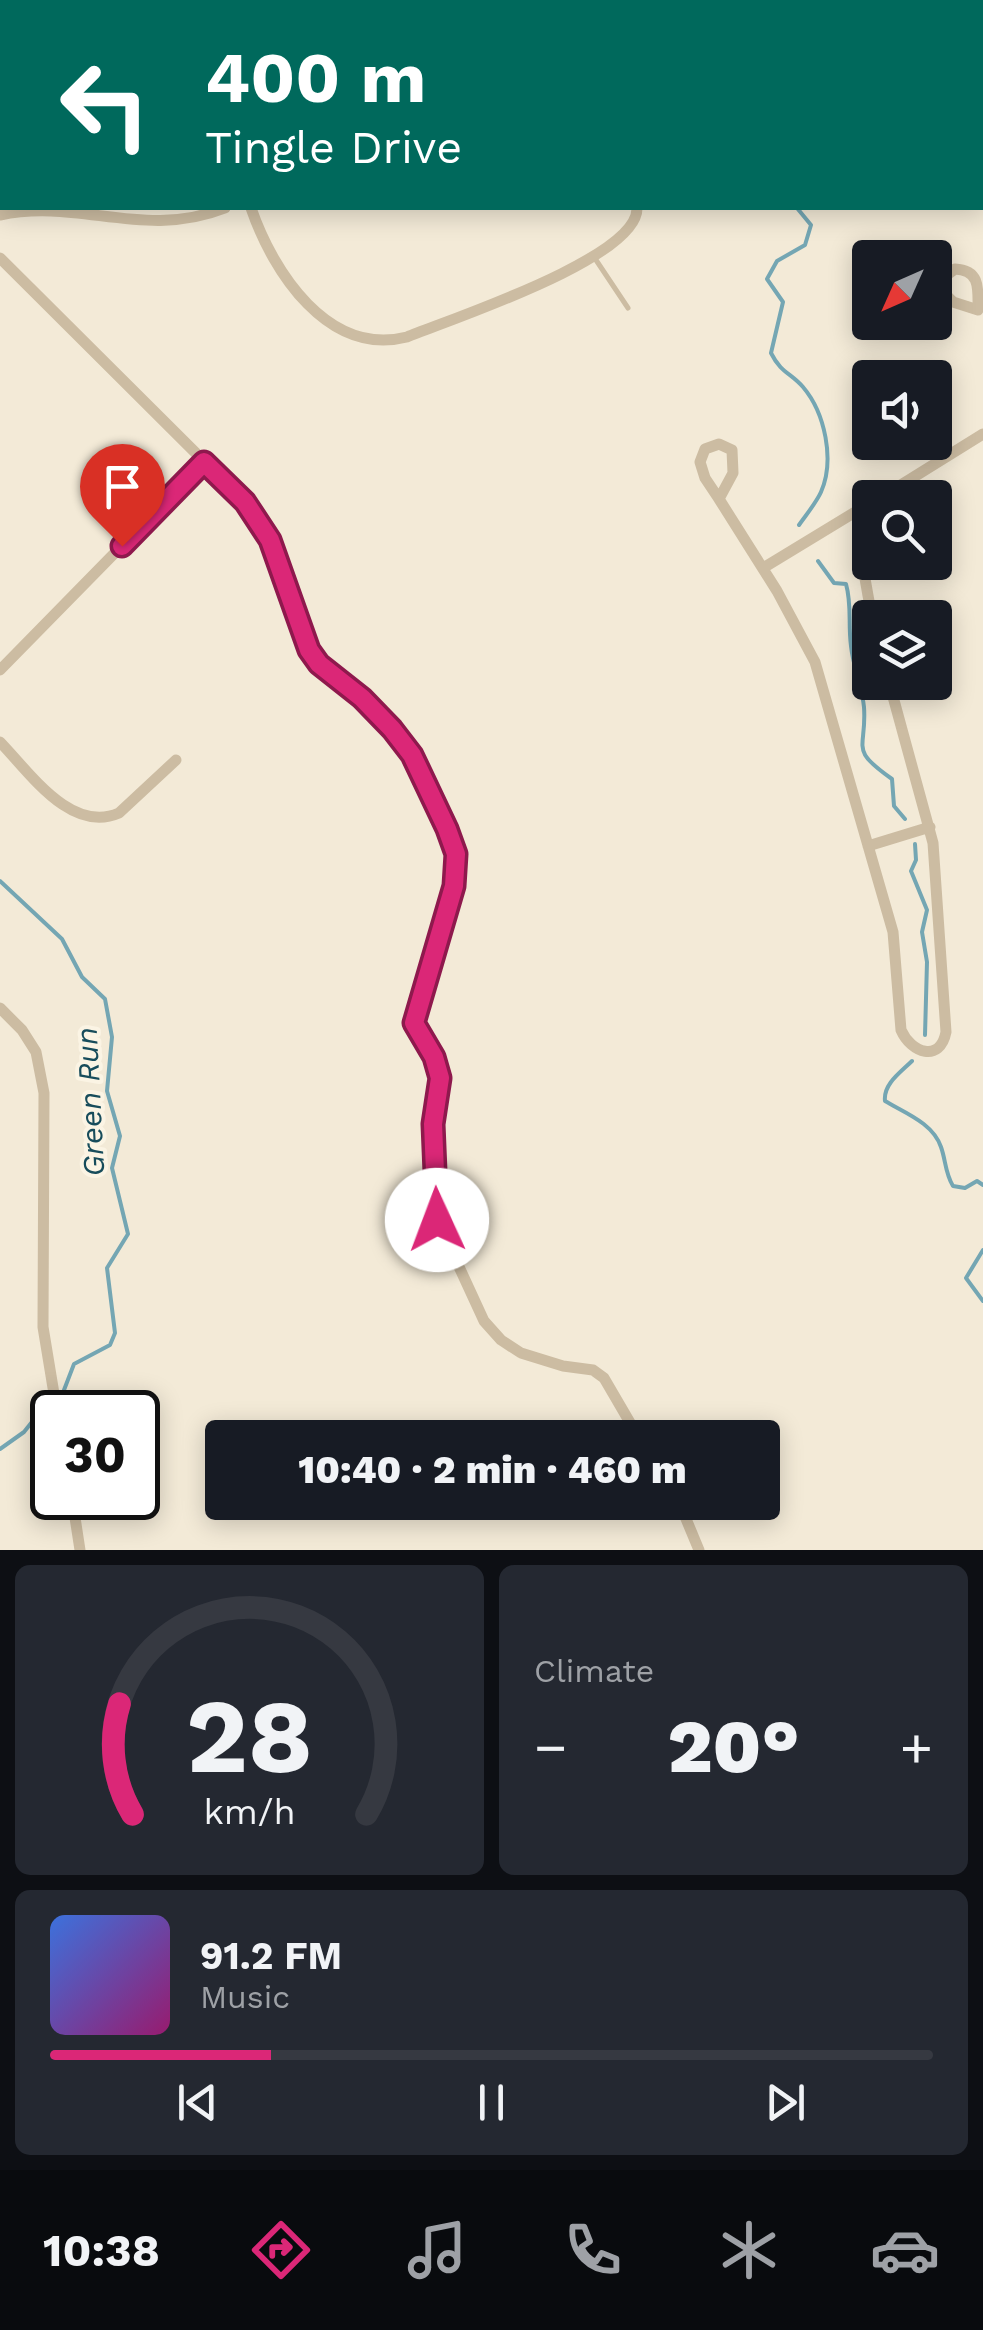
<!DOCTYPE html>
<html lang="en">
<head>
<meta charset="utf-8">
<style>
	body { margin:0; font-family:"Work Sans",sans-serif; background:#242831; color:#f1f3f6; height:100vh; display:flex; flex-direction:column; font-size:38px; white-space:nowrap }
	* { box-sizing:border-box; margin:0 }
	p { font-size:32px; color:#9ea1a6 }
	.icon { flex:none; width:55px; height:55px; fill:none; stroke:currentColor; stroke-width:2; stroke-linecap:round; stroke-linejoin:round }
	.map { position:relative; height:1550px; overflow:hidden }
	.side { display:flex; flex-direction:column; gap:15px; padding:15px; background:#0d0f14; flex:1 }
	.side>* { flex:none }
	.banner { position:absolute; left:0px; top:0px; width:985px; height:210px; box-shadow:0 5px 25px #0003; background:#00695c; color:#fff; overflow:hidden }
	.needle { width:65px; rotate:225deg }
	.fabs { position:absolute; left:852px; top:240px; display:grid; gap:20px }
	.fabs a { display:grid; place-items:center; width:100px; height:100px; border-radius:10px; background:#171b24; box-shadow:0 5px 25px #0003; font-size:50px }
	.speed { position:absolute; left:30px; top:1390px; display:flex; gap:20px; font-size:50px; font-weight:700; text-align:center }
	.speed>* { display:grid; place-content:center; width:130px; height:130px; border-radius:50%; background:#171b24; box-shadow:0 5px 25px #0003; line-height:1 }
	.speed .limit { border:5px solid #111; border-radius:15px; background:#fff; color:#111 }
	.pin { position:absolute; display:grid; place-items:center; width:85px; height:85px; color:#fff; margin:-102px -42px; border-radius:50% 50% 50% 0; rotate:-45deg; box-shadow:0 0 10px #0007 }
	.pin .icon { rotate:45deg }
	.me { position:absolute; width:110px; margin:-55px; rotate:358deg; stroke-linejoin:round; filter:drop-shadow(0 0 8px #0008) }
	.turn { display:flex; align-items:center; gap:35px; height:210px; padding:0 40px; font-size:45px }
	.turn .icon { width:130px; height:130px; stroke-width:2.5 }
	.turn b { display:block; font-size:70px; line-height:85px }
	.big { font-size:75px; font-weight:800; line-height:1.1 }
	.side .tile { flex:1; display:flex; flex-direction:column; justify-content:center; gap:15px; min-width:0; padding:0 35px; border-radius:15px; background:#242831 }
	.side .dial { align-items:center; gap:0 }
	.dial svg { height:260px; overflow:visible; fill:none; stroke:#363941; stroke-width:7; stroke-linecap:round; text-anchor:middle }
	.dial text { fill:#f1f3f6; stroke:none }
	.song { display:flex; align-items:center; gap:30px }
	.cover { width:120px; height:120px; border-radius:15px; background:linear-gradient(135deg,hsl(220 70% 55%),hsl(320 70% 35%)) }
	.played { height:10px; border-radius:5px; background:linear-gradient(90deg,#db2777 25%,#363941 25%) }
	.keys { display:flex; justify-content:space-around; direction:ltr }
	.heat { display:flex; justify-content:space-between; align-items:center; font-size:55px; direction:ltr }
	.side .tiles { flex:1; display:grid; gap:15px; grid-template-columns:1fr 1fr }
	.tile:last-child { grid-column:span 2 }
	.trip { position:absolute; left:205px; top:1420px; width:575px; height:100px; border-radius:10px; background:#171b24; box-shadow:0 5px 25px #0003; font-weight:800; line-height:100px; text-align:center }
	.dock { display:flex; height:160px; justify-content:space-around; align-items:center; background:#090b0e; color:#9ea1a6 }
	.dock .icon { width:70px; height:70px }
	.dock .selected { color:#db2777 }
	.dock b { font-size:45px; color:#f1f3f6 }
	.map>svg:first-child { display:block }
	.lines { fill:none; stroke-linecap:round; stroke-linejoin:round }
	.stream { stroke:#74a6b3; stroke-width:4 }
	.service { stroke:#ccbca2; stroke-width:5 }
	.minor { stroke:#ccbca2; stroke-width:11 }
	.motorway { stroke:#58493b; stroke-width:20 }
	.route-casing { stroke:#8e194d; stroke-width:25 }
	.route { stroke:#db2777; stroke-width:18 }
	.labels { text-anchor:middle; dominant-baseline:central; stroke-width:8; stroke-linejoin:round; paint-order:stroke }
	.water-label { font-size:30px; font-style:italic; fill:#174c5b; stroke:#fbf4e4 }
</style>
</head>
<body>
<div class="map">
<svg width="983" height="1550" viewBox="0 0 983 1550">
	<rect width="100%" height="100%" fill="#f3ead7"/>
	<g class="lines">
		<path class="stream" d="M797 208 811 225 805 245 777 261 767 279 783 302 771 353C781 373 791 373 803 387 825 413 835 460 821 492 816 503 806 515 799 525
			M818 561 834 583 846 584C852 605 848 624 851 646 853 666 862 687 864 707 867 750 848 748 892 779L894 806 905 819
			M915 844 916 860 911 871 927 910 922 932 927 962 925 1035
			M0 881 62 939 82 977 105 999 112 1037 107 1091 120 1136 112 1168 128 1234 107 1268 115 1333 110 1345 74 1364 64 1390
			M912 1061C901 1072 883 1084 885 1101 905 1113 933 1123 941 1147 946 1161 945 1173 953 1186L965 1188 977 1181 983 1185
			M983 1250 966 1278 983 1301
			M0 1449 24 1432 47 1403"/>
		<path class="service" d="M594 257 628 308"/>
		<path class="minor" d="M251 208C273 272 328 357 407 337 451 319 638 258 637 208
			M0 215C79 198 144 240 225 208
			M0 258 245 502 270 540 309 650 319 664 388 723 411 755 456 854 454 886 445 926 414 1023 434 1057 440 1078 433 1124 437 1219 484 1321 501 1340 521 1353 563 1366 593 1370 604 1378 639 1438
			M955 269C981 270 978 290 978 310L953 302 943 292 944 277Z
			M719 444 732 450 733 473 719 499 705 478 700 462 705 449Z
			M880 498 983 434
			M719 499 777 591 815 662 893 932 901 1030C911 1053 940 1063 946 1032L933 843 889 682
			M862 508 861 556 872 618
			M763 568 870 503
			M0 670 204 462
			M0 742C30 773 71 834 119 813L176 760
			M868 846 930 827
			M0 1008 22 1030 36 1052 44 1093 43 1327 57 1412
			M72 1498 80 1550
			M679 1502 699 1550"/>
		<path class="motorway" d="M621 0 626 2
			M713 0 714 2
			M164 2 170 0
			M313 2 320 0
			M375 2 382 0
			M966 2 968 0
			M982 15 983 14
			M0 70 2 69
			M0 127 2 126"/>
	</g>
	<g class="lines">
		<defs>
			<path id="route" d="M122 546 204 462 245 502 270 540 309 650 319 664 362 698 392 729 412 755 447 829 456 854 454 886 414 1023 434 1057 440 1078 433 1124 437 1220"/>
		</defs>
		<use href="#route" class="route-casing"/>
		<use href="#route" class="route"/>
	</g>
	<g class="labels">
		<g class="water-label">
			<text transform="translate(90 1102) rotate(-93)">Green Run</text>
		</g>
	</g>
</svg>
<div class="fabs">
<a><svg class="needle" viewBox="-14 -14 28 28"><path d="M0-13l5 13h-10z" fill="#e53935"/><path d="M0 13l5-13h-10z" fill="#9ea1a6"/></svg></a>
<a><svg class="icon" aria-label="sound" viewBox="0 0 24 24"><path d="M4 9h4l5-4v14l-5-4H4zM17 9q2 3 0 6"/></svg></a>
<a><svg class="icon" aria-label="search" viewBox="0 0 24 24"><circle cx="10" cy="10" r="6"/><path d="M15 15l6 6"/></svg></a>
<a><svg class="icon" aria-label="layers" viewBox="0 0 24 24"><path d="M12 4l9 5-9 5-9-5zM3 14l9 5 9-5"/></svg></a>
</div>
<div class="speed"><div class="limit">30</div></div>
<div class="pin" style="left:122px;top:546px;background:#d93025"><svg class="icon" aria-label="arrive" viewBox="0 0 24 24"><path d="M6 21V4h12l-3 4 3 4H6"/></svg></div>
<svg class="me" style="left:437px;top:1220px" viewBox="-20 -20 40 40"><circle r="19" fill="#fff"/><path d="M0-13L10 11 0 6-10 11z" fill="#db2777"/></svg>
<div class="trip">10:40 · 2 min · 460 m</div>
<div class="banner">
<div class="turn"><svg class="icon" aria-label="left" viewBox="0 0 24 24"><path d="M17 20v-9H6M10 6l-5 5 5 5"/></svg><div><b>400 m</b>Tingle Drive</div></div>
</div>
</div>
<section class="side">
<div class="tiles">
<div class="tile dial"><svg viewBox="0 0 100 80">
<path d="M14 69A42 42 0 1 1 86 69"/>
<path d="M14 69A42 42 0 0 1 10 35" stroke="#db2777"/>
<text x="50" y="56" font-size="32" font-weight="700">28</text>
<text x="50" y="72" font-size="11">km/h</text>
</svg></div>
<div class="tile"><p>Climate</p>
<div class="heat"><a>−</a><b class="big">20°</b><a>+</a></div>
</div>
<div class="tile">
<div class="song"><i class="cover"></i><div><b>91.2 FM</b><p>Music</p></div></div>
<div class="played"></div>
<div class="keys"><svg class="icon" aria-label="previous" viewBox="0 0 24 24"><path d="M18 5L8 12l10 7zM5 5v14"/></svg><svg class="icon" aria-label="pause" viewBox="0 0 24 24"><path d="M8 5v14M16 5v14"/></svg><svg class="icon" aria-label="next" viewBox="0 0 24 24"><path d="M6 5l10 7-10 7zM19 5v14"/></svg></div>
</div>
</div>
</section>
<nav class="dock">
<b>10:38</b>
<svg class="icon selected" aria-label="directions" viewBox="0 0 24 24"><path d="M12 3l9 9-9 9-9-9zM9 14v-3h6M13 9l2 2-2 2"/></svg>
<svg class="icon" aria-label="music" viewBox="0 0 24 24"><path d="M9 18V5l10-2v13"/><circle cx="6" cy="18" r="3"/><circle cx="16" cy="16" r="3"/></svg>
<svg class="icon" aria-label="phone" viewBox="0 0 24 24"><path d="M5 4h4l2 5-3 2q2 4 5 5l2-3 5 2v4C11 20 4 13 5 4z"/></svg>
<svg class="icon" aria-label="climate" viewBox="0 0 24 24"><path d="M12 3v18M4 7l16 10M4 17L20 7"/></svg>
<svg class="icon" aria-label="car" viewBox="0 0 24 24"><path d="M5 17H2v-5l4-1 3-4h7l3 4 3 1v5h-3M9 17h6M6 11h13"/><circle cx="7" cy="17" r="2"/><circle cx="17" cy="17" r="2"/></svg>
</nav>
</body>
</html>
